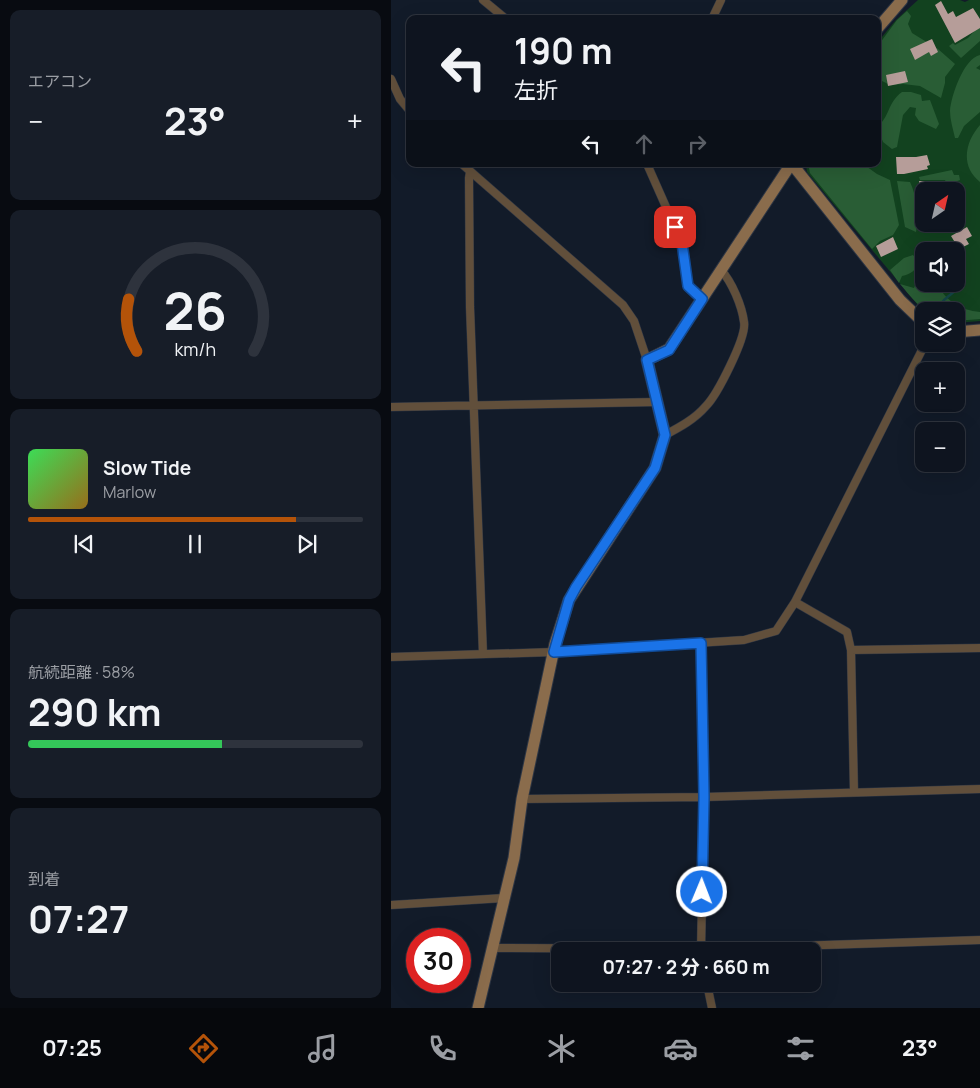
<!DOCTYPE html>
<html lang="ja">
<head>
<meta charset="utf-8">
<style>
	body { margin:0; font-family:Manrope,"Noto Sans JP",sans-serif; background:#171d28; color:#f1f3f6; height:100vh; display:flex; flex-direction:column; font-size:19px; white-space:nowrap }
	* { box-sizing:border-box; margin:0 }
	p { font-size:16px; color:#9b9ea4 }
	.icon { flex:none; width:28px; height:28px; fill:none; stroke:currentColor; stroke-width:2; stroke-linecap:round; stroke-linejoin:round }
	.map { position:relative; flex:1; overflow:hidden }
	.sheet { display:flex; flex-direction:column; gap:10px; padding:10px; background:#080b11; width:391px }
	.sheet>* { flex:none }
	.top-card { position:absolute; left:15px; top:15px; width:475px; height:152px; border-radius:10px; box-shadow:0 5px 20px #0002,0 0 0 1px #2e333d; background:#0e141f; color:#f1f3f6; overflow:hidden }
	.needle { width:32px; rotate:34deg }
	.fabs { position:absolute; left:524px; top:182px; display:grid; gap:10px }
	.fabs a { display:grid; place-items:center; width:50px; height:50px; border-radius:10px; background:#0e141f; box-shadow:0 5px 20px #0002,0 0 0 1px #2e333d; font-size:25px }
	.speed { position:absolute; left:15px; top:928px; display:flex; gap:10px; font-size:25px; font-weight:700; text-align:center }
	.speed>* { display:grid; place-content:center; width:65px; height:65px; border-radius:50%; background:#0e141f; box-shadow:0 5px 20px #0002,0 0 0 1px #2e333d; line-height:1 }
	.speed .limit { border:8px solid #d22; background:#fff; color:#111 }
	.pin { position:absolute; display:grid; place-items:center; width:42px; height:42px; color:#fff; margin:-21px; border-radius:10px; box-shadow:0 2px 8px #0006 }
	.me { position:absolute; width:55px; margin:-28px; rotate:1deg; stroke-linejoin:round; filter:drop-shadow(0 0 4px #0008) }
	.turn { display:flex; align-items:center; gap:18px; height:105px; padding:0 25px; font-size:22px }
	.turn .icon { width:65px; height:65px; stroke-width:2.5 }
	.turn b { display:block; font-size:35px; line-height:42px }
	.lanes { display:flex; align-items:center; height:48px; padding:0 25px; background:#0003; justify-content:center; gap:25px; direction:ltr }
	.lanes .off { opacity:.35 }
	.big { font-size:38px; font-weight:700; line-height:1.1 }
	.sheet .tile { flex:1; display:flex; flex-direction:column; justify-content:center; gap:8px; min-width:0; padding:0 18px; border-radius:10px; background:#171d28 }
	.sheet .dial { align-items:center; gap:0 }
	.dial svg { height:130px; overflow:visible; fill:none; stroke:#2e333d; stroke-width:7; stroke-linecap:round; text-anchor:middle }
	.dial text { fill:#f1f3f6; stroke:none }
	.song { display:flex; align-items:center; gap:15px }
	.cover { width:60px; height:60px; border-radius:8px; background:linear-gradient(135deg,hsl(130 70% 55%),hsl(40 70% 35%)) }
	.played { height:5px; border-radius:2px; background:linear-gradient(90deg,#b45309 80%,#2e333d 80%) }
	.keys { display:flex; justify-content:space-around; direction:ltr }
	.heat { display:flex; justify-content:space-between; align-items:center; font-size:28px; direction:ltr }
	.charge { height:8px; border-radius:4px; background:linear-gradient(90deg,#34c759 58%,#2e333d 0) }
	.trip { position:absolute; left:160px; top:942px; width:270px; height:50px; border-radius:10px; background:#0e141f; box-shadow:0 5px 20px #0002,0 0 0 1px #2e333d; font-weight:700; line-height:50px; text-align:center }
	.dock { display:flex; height:80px; justify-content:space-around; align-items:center; background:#06080c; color:#9b9ea4 }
	.dock .icon { width:35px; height:35px }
	.dock .current { color:#b45309 }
	.dock b { font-size:22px; color:#f1f3f6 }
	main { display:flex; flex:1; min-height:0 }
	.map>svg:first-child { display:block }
	.green { fill:#12421f; fill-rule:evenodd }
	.forest { fill:#295d35 }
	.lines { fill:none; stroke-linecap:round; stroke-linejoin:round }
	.stream { stroke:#15474a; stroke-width:2.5 }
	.building { fill:#b69d99 }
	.street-casing { stroke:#2e3644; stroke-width:9 }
	.secondary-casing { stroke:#2e3644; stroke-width:13 }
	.street { stroke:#614f3b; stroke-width:8 }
	.secondary { stroke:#8a6c4c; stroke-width:11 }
	.route-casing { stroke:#114b97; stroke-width:12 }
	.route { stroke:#1a73e8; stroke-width:9 }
</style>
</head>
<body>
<main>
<section class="sheet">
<div class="tile"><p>エアコン</p>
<div class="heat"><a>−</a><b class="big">23°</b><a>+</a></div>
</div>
<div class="tile dial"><svg viewBox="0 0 100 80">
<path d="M14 69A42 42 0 1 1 86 69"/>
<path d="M14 69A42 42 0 0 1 9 37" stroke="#b45309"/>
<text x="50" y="56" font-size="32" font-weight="700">26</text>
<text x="50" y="72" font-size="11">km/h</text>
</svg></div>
<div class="tile">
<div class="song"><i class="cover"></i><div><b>Slow Tide</b><p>Marlow</p></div></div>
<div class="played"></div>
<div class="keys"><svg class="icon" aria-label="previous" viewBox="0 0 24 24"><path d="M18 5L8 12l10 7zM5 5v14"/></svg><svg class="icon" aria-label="pause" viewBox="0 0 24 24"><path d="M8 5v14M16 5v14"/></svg><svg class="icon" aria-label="next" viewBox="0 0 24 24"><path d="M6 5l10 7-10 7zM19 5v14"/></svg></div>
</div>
<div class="tile"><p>航続距離 · 58%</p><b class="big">290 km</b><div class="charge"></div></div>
<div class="tile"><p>到着</p><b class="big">07:27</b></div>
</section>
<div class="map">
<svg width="589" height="1008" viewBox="0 0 589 1008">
	<rect width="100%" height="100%" fill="#121b29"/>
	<path class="green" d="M527 0H569L574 2 578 0H589V321L565 323V311H532L416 172 415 164H486V43L505 20ZM532 191H565V224H532ZM532 251H565V284H532Z"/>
	<path class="forest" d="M516 11 520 16 517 24 521 33 547 49 564 64 554 77V83L550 98 529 86 512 84 499 85 489 80 486 75V47L506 20Z
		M589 25V41L570 58 558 46 562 43 564 45 577 38Z
		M589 55V65L585 68 589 70V112L573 126 567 138H564C562 129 559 120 559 111 560 96 573 58 589 55Z
		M511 92H520L530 95 531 101 539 100 548 124 545 129 528 121 524 115 525 108 519 107 512 115 506 147 501 149 492 142 486 127C499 117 496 103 511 92Z
		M589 125V182C569 166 574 142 589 125Z
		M417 164H472L486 174 499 180 508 225 502 235 489 241 481 249 419 173Z
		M561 170 563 175H568L569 180 556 185 554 180H529L528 177Z
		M506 181 519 182C526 197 528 216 525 232L514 227Z
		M522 255 528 263C524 271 520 274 511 276L508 283 499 270 513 258Z
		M532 267V284H546C555 301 569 310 589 312V319L565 321V311C529 311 532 311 509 284L523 288 530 269Z"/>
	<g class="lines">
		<path class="stream" d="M544 311 553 300 565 290"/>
	</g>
	<path class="building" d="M550 1 557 14 562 11 565 17 582 8 589 19V28L564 43 544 5Z
		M541 39 547 52 540 56 538 52 524 60 519 49Z
		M514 71 517 82 497 86 495 75Z
		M536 155 539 165 536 166 537 169 513 174H506L505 157H525Z
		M528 181H561L563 191H530Z
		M576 227 581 236 575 239 578 244 568 249 560 236Z
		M502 237 507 249 490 257 485 246Z"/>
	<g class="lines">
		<defs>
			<path id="street" d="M92 0 115 19
				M321 19 330 0
				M0 79 9 99 19 111
				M71 164 232 305 243 321 256 360
				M256 164 291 243 297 286 311 299
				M79 172 78 178 79 307 92 654
				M0 407 267 402
				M274 435C289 427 304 419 315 406 326 395 356 337 353 322 351 306 341 282 330 270
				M404 602 456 632 460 650 463 792
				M310 643 313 797 310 951
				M460 650 589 648
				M0 657 163 652 353 640 385 631 404 602 534 344
				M131 799 313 797 589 789
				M0 905 113 898
				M102 948 310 949 589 940
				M316 984 321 1008"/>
			<path id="secondary" d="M486 29 511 0
				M401 164 509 300 532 322
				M565 332 589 330
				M87 1008 123 858 131 799 164 644 178 600 264 468 274 435 256 360 278 349 400 164"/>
		</defs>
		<use href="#street" class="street-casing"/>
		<use href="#secondary" class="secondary-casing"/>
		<use href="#street" class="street"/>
		<use href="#secondary" class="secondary"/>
	</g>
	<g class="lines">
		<defs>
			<path id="route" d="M284 227 291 243 297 286 311 299 278 350 256 360 274 435 264 468 185 587 178 600 163 652 310 643 313 797 311 892"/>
		</defs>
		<use href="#route" class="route-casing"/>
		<use href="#route" class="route"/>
	</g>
</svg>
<div class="fabs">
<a><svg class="needle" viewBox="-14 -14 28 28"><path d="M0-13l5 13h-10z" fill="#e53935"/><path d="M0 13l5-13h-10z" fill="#9b9ea4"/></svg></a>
<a><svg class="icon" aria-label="sound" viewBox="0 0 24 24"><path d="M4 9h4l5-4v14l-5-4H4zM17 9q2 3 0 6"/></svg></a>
<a><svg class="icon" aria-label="layers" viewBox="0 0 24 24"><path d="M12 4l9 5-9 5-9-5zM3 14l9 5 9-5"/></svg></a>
<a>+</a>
<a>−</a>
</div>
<div class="speed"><div class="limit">30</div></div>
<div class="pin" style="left:284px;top:227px;background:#d93025"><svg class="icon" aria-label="arrive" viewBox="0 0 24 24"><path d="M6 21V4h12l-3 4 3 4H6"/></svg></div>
<svg class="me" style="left:311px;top:892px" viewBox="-20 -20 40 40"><circle r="17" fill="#1a73e8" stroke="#fff" stroke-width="3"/><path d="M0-11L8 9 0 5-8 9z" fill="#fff"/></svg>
<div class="trip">07:27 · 2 分 · 660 m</div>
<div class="top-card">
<div class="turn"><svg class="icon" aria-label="left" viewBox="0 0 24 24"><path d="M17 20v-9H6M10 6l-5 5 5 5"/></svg><div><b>190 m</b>左折</div></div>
<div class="lanes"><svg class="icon" aria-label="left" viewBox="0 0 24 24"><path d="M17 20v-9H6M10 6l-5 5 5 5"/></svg><svg class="icon off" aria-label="ahead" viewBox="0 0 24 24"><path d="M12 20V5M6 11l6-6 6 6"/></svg><svg class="icon off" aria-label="right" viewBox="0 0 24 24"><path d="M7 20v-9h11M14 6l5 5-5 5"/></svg></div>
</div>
</div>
</main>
<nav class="dock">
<b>07:25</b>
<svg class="icon current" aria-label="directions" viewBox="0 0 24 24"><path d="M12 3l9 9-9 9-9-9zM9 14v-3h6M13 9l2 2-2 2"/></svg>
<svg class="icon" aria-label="music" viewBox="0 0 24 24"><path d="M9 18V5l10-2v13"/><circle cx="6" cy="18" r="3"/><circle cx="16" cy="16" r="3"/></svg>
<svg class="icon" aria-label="phone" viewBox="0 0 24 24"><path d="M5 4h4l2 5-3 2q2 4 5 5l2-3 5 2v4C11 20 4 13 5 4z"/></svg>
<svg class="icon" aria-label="climate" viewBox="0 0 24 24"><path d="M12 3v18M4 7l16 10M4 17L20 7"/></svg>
<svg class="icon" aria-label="car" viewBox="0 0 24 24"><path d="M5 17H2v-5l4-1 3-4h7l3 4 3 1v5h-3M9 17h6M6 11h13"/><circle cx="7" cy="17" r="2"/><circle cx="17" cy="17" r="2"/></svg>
<svg class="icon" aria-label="filters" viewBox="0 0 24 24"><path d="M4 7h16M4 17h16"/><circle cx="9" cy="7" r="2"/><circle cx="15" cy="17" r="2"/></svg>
<b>23°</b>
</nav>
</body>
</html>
